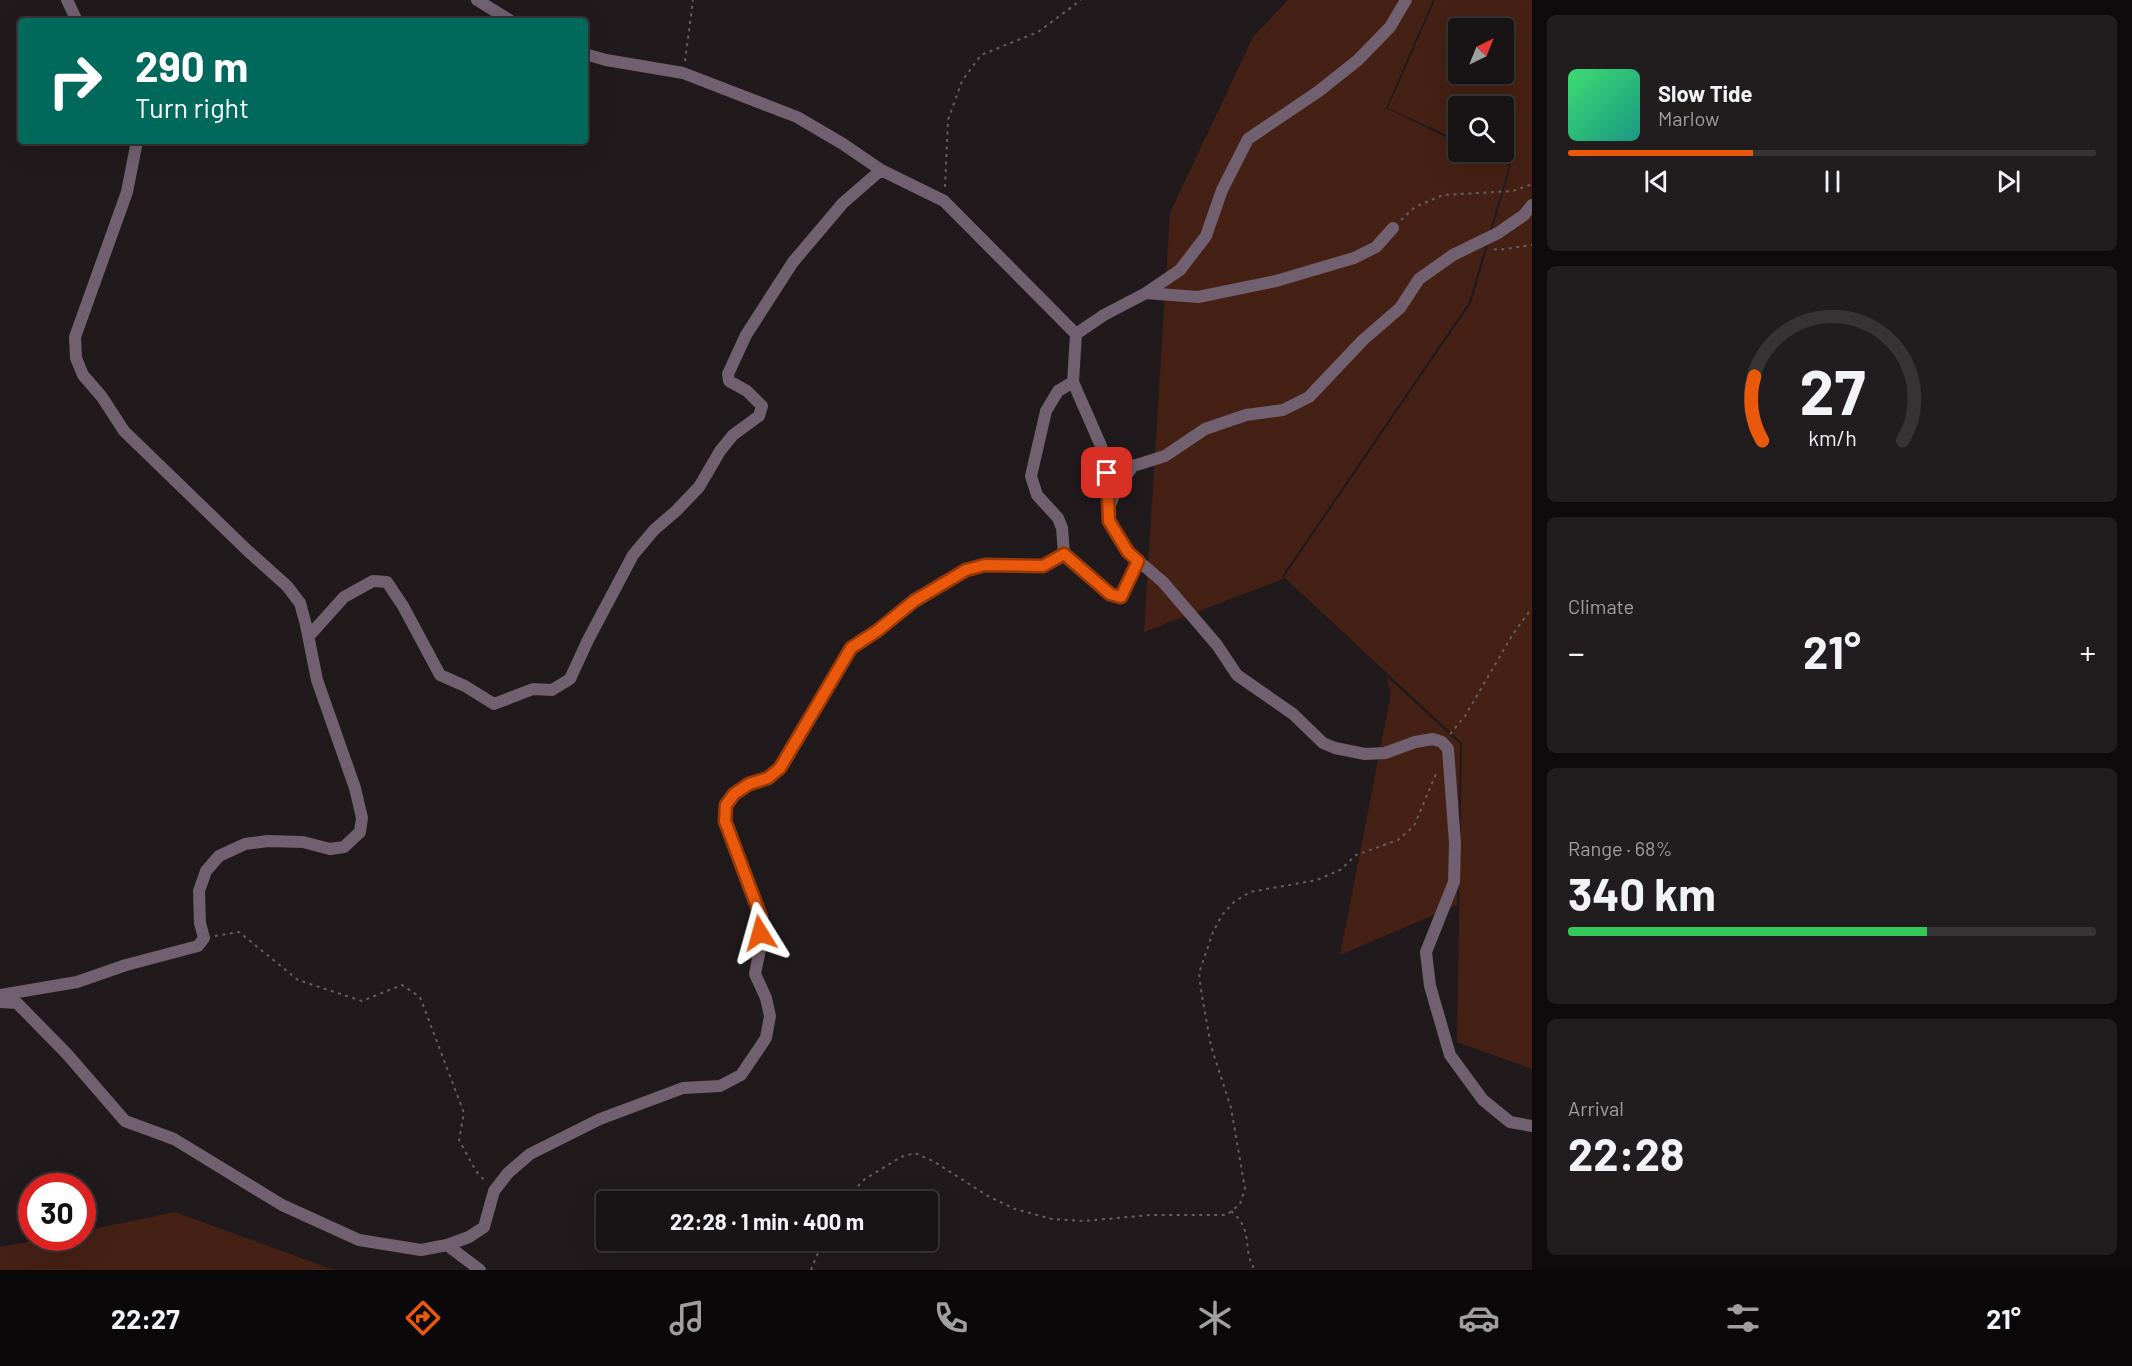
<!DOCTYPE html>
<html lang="en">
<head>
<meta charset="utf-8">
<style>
	body { margin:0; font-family:Barlow,sans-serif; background:#211d1e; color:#f1f3f6; height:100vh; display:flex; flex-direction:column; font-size:22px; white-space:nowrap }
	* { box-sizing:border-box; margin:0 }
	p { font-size:20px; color:#9f9ea0 }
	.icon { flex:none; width:33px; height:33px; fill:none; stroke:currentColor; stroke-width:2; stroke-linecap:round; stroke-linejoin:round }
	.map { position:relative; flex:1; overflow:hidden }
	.panel { display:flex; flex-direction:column; gap:15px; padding:15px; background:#0d0b0c; width:600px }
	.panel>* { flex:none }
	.top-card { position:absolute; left:18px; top:18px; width:570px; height:126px; border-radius:6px; box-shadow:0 6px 24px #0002,0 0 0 2px #363334; background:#00695c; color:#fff; overflow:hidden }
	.needle { width:39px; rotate:43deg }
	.fabs { position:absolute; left:1448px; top:18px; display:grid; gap:12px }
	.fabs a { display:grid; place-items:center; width:66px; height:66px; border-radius:6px; background:#181415; box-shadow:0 6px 24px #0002,0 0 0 2px #363334; font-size:30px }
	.speed { position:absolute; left:18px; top:1173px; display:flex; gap:12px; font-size:30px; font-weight:700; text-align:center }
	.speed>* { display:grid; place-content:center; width:78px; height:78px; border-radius:50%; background:#181415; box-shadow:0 6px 24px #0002,0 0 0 2px #363334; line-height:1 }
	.speed .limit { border:9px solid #d22; background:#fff; color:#111 }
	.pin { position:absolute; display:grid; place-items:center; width:51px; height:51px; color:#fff; margin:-26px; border-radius:12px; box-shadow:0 3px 9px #0006 }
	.me { position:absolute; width:66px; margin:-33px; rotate:352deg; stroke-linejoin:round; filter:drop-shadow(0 0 4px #0008) }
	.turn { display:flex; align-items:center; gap:21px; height:126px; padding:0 18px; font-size:27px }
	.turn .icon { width:78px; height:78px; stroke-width:2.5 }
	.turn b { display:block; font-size:42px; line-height:51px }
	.big { font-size:45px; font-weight:700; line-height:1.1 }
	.panel .card { flex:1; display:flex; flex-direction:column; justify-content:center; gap:9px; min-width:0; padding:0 21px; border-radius:9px; background:#211d1e }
	.panel .dial { align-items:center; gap:0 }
	.dial svg { height:156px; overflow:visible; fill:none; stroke:#363334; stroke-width:7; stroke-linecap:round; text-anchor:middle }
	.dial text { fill:#f1f3f6; stroke:none }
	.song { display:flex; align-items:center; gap:18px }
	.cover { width:72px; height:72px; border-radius:9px; background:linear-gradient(135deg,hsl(140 70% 55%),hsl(170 70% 35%)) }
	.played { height:6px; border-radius:3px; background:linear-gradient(90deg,#ea580c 35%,#363334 35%) }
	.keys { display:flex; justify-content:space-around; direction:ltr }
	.heat { display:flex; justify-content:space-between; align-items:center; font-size:33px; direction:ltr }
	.charge { height:9px; border-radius:4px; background:linear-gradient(90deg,#34c759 68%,#363334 0) }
	.trip { position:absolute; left:596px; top:1191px; width:342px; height:60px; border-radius:6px; background:#181415; box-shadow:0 6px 24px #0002,0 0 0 2px #363334; font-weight:700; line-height:60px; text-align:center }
	.tab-bar { display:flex; height:96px; justify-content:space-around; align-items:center; background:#0a0808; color:#9f9ea0 }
	.tab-bar .icon { width:42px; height:42px }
	.tab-bar .current { color:#ea580c }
	.tab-bar b { font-size:27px; color:#f1f3f6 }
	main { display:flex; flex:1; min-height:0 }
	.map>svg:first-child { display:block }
	.green { fill:#452014; fill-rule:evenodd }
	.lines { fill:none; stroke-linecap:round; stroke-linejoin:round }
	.path { stroke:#645e60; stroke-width:2; stroke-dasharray:3 4.5; stroke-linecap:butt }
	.minor { stroke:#71606f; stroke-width:12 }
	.route-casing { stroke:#983908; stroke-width:15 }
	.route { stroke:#ea580c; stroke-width:10 }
</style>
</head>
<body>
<main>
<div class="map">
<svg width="1532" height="1270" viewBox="0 0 1532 1270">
	<rect width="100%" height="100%" fill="#201a1c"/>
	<path class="green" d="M1288 0H1433L1386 108 1458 143V152H1477L1509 166 1469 302 1282 576 1283 579 1144 632 1170 213 1253 37Z
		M1435 0H1532V1069L1457 1042 1462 743 1284 577 1471 303 1511 165 1482 152H1503V106H1458V140L1388 108ZM1458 28H1503V74H1458Z
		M1386 676 1460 744 1457 905 1340 955 1391 694Z
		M175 1212 334 1270H0V1247L50 1238H82L83 1231Z"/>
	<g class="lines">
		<path class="path" d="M685 61 693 0
			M945 187 948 120 962 81 981 55 1038 32 1081 0
			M1401 220 1415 207 1443 195 1513 191 1532 184
			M1494 249 1498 250 1532 245
			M1450 734 1465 716 1513 634 1532 608
			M215 936 239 932 298 980 362 1001 402 985 420 997 464 1113 459 1140 476 1171 485 1181
			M842 1202 865 1179 901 1157 915 1153 933 1161 988 1196 1015 1209 1052 1219 1083 1221 1151 1215H1227L1240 1204 1245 1189 1231 1108 1211 1046 1201 990 1199 973 1213 932 1222 915 1234 902 1250 892 1317 880 1340 870 1356 855 1398 840 1414 826 1436 774
			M1231 1211C1255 1231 1241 1248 1255 1270
			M811 1270 823 1240"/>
		<path class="minor" d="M67 0 77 21
			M477 0 511 21
			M585 54 606 60 683 73 797 117 843 144 881 170 944 201 1076 334 1073 382 1101 446 1107 473 1109 521 1128 552 1163 582 1217 645 1237 675 1293 714 1323 743 1335 748 1365 754 1385 753 1415 742 1433 739 1442 742 1448 749 1455 843 1454 882 1426 952 1430 986 1450 1055 1483 1100 1510 1122 1532 1126
			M1146 293 1198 297 1276 281 1354 258 1376 247 1393 228
			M1076 334 1104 315 1146 293 1180 270 1206 236 1222 190 1248 139 1319 91 1358 60 1390 27 1406 0
			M1103 455 1133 466
			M1110 505 1117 488 1133 466 1165 456 1205 429 1246 415 1283 410 1309 397 1363 340 1400 308 1419 279 1453 255 1498 233 1524 215 1532 205
			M1064 554 1062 528 1058 518 1037 495 1031 476 1046 411 1058 391 1073 382
			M309 636 344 597 373 581 387 582 403 606 440 675 465 686 494 704 533 689 552 690 570 679 588 640 633 555 654 530 676 511 699 487 720 451 733 435 759 416 762 406 747 391 729 381 728 374 746 335 793 262 843 203 881 170
			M0 995 77 982 126 965 198 946 204 938 200 923 199 891 206 871 219 856 245 844 268 841 303 842 330 849 344 847 360 832 362 818 355 788 317 680 306 625 300 603 287 586 248 551 124 431 102 397 83 375 76 358 75 337 127 192 137 141
			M0 1002 17 1003 67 1054 125 1121 174 1139 282 1205 359 1240 421 1250 447 1245 469 1237 484 1227 494 1191 508 1173 530 1154 600 1119 683 1088 720 1086 741 1075 766 1038 770 1016 766 998 755 974 760 949 761 917 725 821 726 805 734 794 749 784 768 778 780 768 851 648 877 631 914 601 966 570 985 565 1043 566 1064 554 1110 594 1121 597 1138 561
			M447 1245 480 1270"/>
	</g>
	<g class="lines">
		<defs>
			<path id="route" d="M760 933 761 917 725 821 726 805 734 794 749 784 768 778 780 768 851 648 877 631 914 601 966 570 985 565 1043 566 1064 554 1110 594 1121 597 1138 561 1128 552 1109 521 1107 473"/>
		</defs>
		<use href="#route" class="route-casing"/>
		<use href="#route" class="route"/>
	</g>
</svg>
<div class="fabs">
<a><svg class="needle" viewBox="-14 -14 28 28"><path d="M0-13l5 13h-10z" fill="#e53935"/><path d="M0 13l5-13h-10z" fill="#9f9ea0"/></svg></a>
<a><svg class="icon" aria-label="search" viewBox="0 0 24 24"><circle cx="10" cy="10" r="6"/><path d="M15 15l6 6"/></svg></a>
</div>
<div class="speed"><div class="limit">30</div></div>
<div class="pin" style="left:1107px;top:473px;background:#d93025"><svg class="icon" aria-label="arrive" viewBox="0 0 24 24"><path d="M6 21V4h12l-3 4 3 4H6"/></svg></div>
<svg class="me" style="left:760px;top:933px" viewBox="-20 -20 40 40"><path d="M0-17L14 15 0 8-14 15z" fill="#ea580c" stroke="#fff" stroke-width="4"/></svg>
<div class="trip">22:28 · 1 min · 400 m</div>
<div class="top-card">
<div class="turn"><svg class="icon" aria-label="right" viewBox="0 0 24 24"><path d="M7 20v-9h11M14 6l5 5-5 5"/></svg><div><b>290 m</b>Turn right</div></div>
</div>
</div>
<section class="panel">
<div class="card">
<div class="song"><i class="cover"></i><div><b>Slow Tide</b><p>Marlow</p></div></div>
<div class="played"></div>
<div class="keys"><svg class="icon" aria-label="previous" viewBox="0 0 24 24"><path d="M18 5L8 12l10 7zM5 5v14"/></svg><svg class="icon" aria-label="pause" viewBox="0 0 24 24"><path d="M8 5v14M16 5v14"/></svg><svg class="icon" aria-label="next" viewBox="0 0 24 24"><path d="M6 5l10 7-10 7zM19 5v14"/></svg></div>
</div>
<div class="card dial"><svg viewBox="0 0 100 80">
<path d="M14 69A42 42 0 1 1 86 69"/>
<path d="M14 69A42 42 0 0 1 10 36" stroke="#ea580c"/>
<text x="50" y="56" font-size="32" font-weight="700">27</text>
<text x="50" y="72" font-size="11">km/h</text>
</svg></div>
<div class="card"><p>Climate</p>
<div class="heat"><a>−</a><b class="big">21°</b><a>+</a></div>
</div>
<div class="card"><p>Range · 68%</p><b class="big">340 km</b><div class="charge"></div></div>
<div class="card"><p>Arrival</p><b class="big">22:28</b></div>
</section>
</main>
<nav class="tab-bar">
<b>22:27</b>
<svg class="icon current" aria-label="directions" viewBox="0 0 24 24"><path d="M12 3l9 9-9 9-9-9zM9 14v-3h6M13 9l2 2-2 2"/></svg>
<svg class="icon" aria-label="music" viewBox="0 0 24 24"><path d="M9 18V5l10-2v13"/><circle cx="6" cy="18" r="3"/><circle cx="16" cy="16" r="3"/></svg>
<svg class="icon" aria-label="phone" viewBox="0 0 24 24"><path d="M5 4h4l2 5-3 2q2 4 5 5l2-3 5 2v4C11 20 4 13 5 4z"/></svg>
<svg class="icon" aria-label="climate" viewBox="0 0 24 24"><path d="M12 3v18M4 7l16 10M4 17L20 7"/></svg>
<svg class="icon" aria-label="car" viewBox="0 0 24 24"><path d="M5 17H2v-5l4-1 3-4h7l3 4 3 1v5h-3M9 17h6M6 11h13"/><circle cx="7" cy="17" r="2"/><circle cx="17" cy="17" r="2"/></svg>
<svg class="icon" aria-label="filters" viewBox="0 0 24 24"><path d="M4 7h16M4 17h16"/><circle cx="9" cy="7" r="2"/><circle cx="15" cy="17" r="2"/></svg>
<b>21°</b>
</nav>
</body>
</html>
